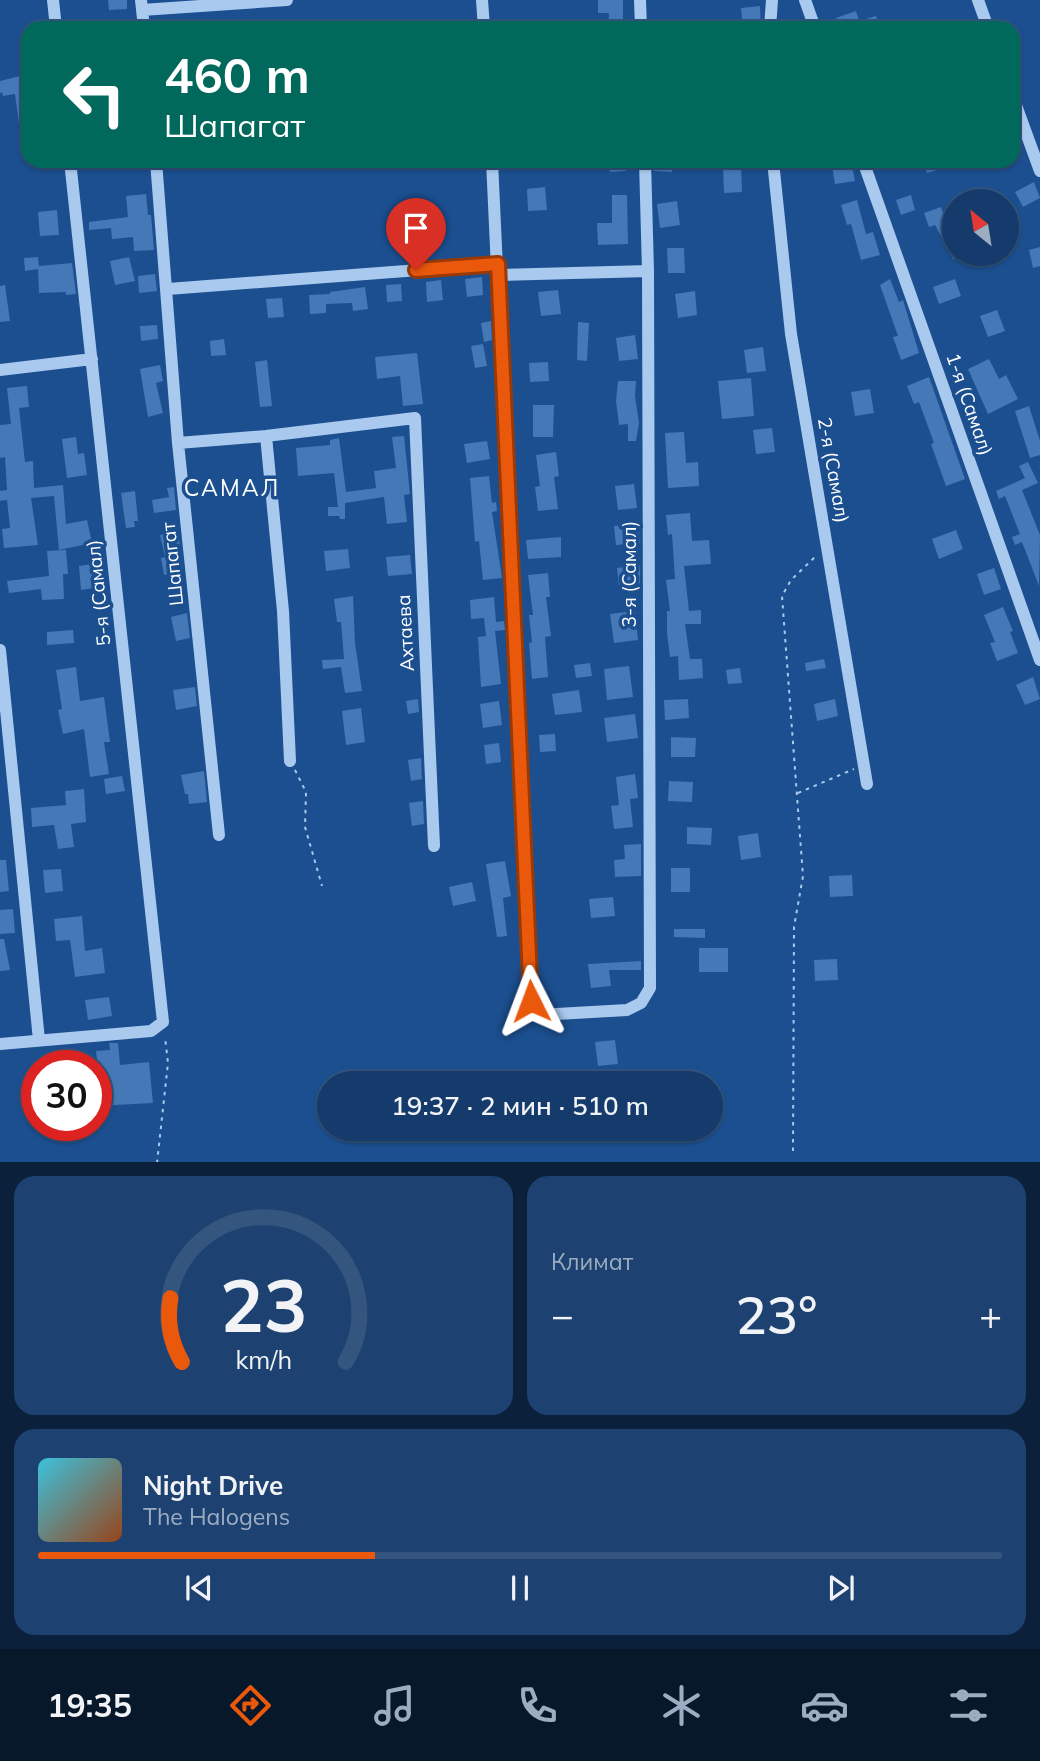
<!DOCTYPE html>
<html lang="ru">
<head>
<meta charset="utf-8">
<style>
	body { margin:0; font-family:Mulish,sans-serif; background:#1d4271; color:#f1f3f6; height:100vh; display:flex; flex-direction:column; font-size:26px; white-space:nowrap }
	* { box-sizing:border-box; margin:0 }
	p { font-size:23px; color:#9dadc1 }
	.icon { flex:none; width:38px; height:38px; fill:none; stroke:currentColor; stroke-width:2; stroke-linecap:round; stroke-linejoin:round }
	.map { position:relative; height:1162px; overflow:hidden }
	.details { display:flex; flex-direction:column; gap:14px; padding:14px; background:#0b203b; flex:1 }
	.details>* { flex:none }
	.banner { position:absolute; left:21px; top:21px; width:999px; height:147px; border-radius:21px; box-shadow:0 2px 5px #0004,0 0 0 2px #33557e; background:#00695c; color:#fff; overflow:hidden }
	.needle { width:46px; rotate:330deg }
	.controls { position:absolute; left:942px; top:189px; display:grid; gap:14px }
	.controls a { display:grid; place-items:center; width:77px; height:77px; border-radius:50%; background:#143b6b; box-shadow:0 2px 5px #0004,0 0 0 2px #33557e; font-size:35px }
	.speed { position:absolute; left:21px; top:1050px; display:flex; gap:14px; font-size:35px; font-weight:700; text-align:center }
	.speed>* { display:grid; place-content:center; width:91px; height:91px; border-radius:50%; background:#143b6b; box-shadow:0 2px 5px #0004,0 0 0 2px #33557e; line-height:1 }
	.speed .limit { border:10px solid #d22; background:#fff; color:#111 }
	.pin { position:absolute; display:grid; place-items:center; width:60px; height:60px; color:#fff; margin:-72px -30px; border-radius:50% 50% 50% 0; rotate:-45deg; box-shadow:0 0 7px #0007 }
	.pin .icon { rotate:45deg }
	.me { position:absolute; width:77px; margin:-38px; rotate:357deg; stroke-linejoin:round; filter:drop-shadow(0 0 5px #0008) }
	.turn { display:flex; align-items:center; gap:24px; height:147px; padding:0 28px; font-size:32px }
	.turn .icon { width:91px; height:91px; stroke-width:2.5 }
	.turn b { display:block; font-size:49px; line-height:60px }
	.big { font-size:52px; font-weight:600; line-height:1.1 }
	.details .card { flex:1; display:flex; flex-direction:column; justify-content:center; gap:10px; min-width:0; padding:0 24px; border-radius:21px; background:#1d4271 }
	.details .dial { align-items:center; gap:0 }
	.dial svg { height:182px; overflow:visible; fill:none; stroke:#33557e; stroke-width:7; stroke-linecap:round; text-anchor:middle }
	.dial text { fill:#f1f3f6; stroke:none }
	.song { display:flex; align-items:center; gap:21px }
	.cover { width:84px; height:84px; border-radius:10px; background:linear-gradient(135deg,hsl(190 70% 55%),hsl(20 70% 35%)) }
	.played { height:7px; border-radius:4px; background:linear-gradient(90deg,#ea580c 35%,#33557e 35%) }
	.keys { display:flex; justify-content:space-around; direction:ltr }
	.heat { display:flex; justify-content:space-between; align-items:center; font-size:38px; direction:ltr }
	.details .tiles { flex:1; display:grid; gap:14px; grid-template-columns:1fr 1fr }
	.card:last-child { grid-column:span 2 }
	.trip { position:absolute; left:317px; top:1071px; width:406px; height:70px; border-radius:35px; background:#143b6b; box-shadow:0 2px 5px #0004,0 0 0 2px #33557e; font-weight:600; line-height:70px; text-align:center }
	.menu { display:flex; height:112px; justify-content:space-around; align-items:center; background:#08182b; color:#9dadc1 }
	.menu .icon { width:49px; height:49px }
	.menu .on { color:#ea580c }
	.menu b { font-size:32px; color:#f1f3f6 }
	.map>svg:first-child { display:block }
	.building { fill:#4478b7 }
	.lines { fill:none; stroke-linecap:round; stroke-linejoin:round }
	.path { stroke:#a9c9ee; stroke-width:2; stroke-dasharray:3.5 5; stroke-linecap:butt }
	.minor { stroke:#a9c9ee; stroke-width:12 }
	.route-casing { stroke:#983908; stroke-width:18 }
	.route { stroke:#ea580c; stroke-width:12 }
	.labels { text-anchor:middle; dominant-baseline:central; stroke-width:7; stroke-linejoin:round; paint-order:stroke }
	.street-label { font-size:19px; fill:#fff; stroke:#1b4f8f }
	.quarter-label { font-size:23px; letter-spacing:2px; fill:#fff; stroke:#1b4f8f }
</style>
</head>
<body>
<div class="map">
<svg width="1040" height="1163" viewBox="0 0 1040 1163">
	<rect width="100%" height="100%" fill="#1b4f8f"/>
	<path class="building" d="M108 0H127V9L109 10Z
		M598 0H623V28H608L609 13H598Z
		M760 6 761 28H743L741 8Z
		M856 11 859 21 876 16 880 28H839L836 18Z
		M28 74V153L23 154 15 94 3 96 2 92 0 93V81Z
		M123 161H147L148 167 125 170Z
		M609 161H625L626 171 610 172Z
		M654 161H673L672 172 654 171Z
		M831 161H851L855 181 835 184Z
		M923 161H959L960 163 927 173Z
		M723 167H741L742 192 724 193Z
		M1034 182 1040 198 1023 207 1015 192Z
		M545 187 547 210 528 211 527 189Z
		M146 194 148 215H151L154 250 134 251 133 237 112 239 111 228 89 230V222L128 217 126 196Z
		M612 195H627L628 244 598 245 597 223H612Z
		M911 195 915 210 901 215 896 200Z
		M857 200 866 234 873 232 880 255 861 260 851 224 847 225 841 205Z
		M677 201 680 225 660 228 657 204Z
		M941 207 950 231 954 228V260L935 225 929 227 924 213Z
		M57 210 59 235 40 236 38 212Z
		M1040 247V266L1033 268 1029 250Z
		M667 248H684L685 273H668Z
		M38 257 39 266 72 263 76 294 66 295V292L39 293 38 269 25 271 24 258Z
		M129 257 135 281 115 285 110 261Z
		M155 274 157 291 139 293 138 276Z
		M482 277 483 295 467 297 465 279Z
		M890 279 899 302 903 300 919 353 901 360 893 337 898 336 880 285Z
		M955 279 961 296 939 304 933 287Z
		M441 280 443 300 427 302 426 282Z
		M401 284 402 301 387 302 386 285Z
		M5 285 10 321 0 322V286Z
		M365 287 368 309 353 311 352 303 326 304V313L310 314 309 295 330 294V292Z
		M558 290 561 314 541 316 538 292Z
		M695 291 697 315 678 318 675 294Z
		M282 298 284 317 268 318 266 299Z
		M997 310 1005 331 988 337 980 316Z
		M491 321 492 340 484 342 481 323Z
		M578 322 589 323 587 361 577 360Z
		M157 325 158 339 141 341 140 326Z
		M635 335 638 359 619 361 616 338Z
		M224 339 226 355 211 356 210 341Z
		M483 344 487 366 475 368 471 346Z
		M763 347 766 371 747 373 744 350Z
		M417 353 423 404 403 406 400 376 377 379 375 357Z
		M989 359 999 379 1006 375 1018 399 988 414 968 369Z
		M267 360 272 406 260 407 255 362Z
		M548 362 549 381 530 382 529 363Z
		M160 365 163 381 156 383 163 413 148 417 140 369Z
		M929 377 965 479 946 486 931 444 934 443 919 402 914 404 907 386Z
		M751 378 754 416 722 419 718 381Z
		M618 381H636L635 396 639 423 636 441H628V424L619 425 616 401Z
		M27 386 29 407 19 408 25 462 33 461 34 488 63 485 66 524 87 520 92 543 59 550 54 496 31 498 38 545 4 548 2 529 10 528 7 500 0 501V491L7 490 5 457 0 458V425L11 424 7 388Z
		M870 389 874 413 855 416 851 392Z
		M533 405H554L553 437H533Z
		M1029 406 1040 441V455L1030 458 1015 411Z
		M772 428 775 452 756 454 753 430Z
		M684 432 686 463 698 462 699 486 668 488 665 433Z
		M404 436 410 494 404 495 407 522 387 524 384 497 345 503V519H340L339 516H328V507H338L334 473 298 476 296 448 330 445V440L339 438 346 492 376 488 374 471 396 468 392 437Z
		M76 437 78 454 84 453 87 475 67 478 62 439Z
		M487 441 490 459 467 463 464 444Z
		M556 452 559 476 554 477 558 509 538 511 535 487 540 486 536 455Z
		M1028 462 1038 483 1022 490 1040 535 1039 586 1022 542 1015 545 1012 537 1020 534 1005 496 999 499 996 491 1025 478 1019 466Z
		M489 476 492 503 496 502 497 511 492 512 502 578 483 580 479 541 475 542 470 478Z
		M634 484 637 508 618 510 615 486Z
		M174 487 176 510 154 513 152 500 169 497 167 488Z
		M135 491 138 521H134L135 527 126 528 121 493Z
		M690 513 692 541 709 540 711 564 684 566 689 611 701 610V624H685L690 659H702L703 678 679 680 678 656 670 657 667 633V611H670L666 580 675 579 672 534 668 535 666 515Z
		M638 524 640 543 616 545 614 526Z
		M956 530 963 549 939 559 932 539Z
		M178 531 183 571 164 575 161 558 165 557 160 535Z
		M561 537V557L528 559 526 540Z
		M348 549 350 568 326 571 324 551Z
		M66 550 68 574H63L64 599 42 600 41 589 9 593 7 581 49 576 47 551Z
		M410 555 412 574 388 576 386 557Z
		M98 563 101 587 81 590 79 566Z
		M640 565V584L619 587 617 568Z
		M994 568 1001 589 984 595 977 574Z
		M548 573 550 597H546L551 636 545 637 548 677 532 679 529 643 532 642 529 615H533L528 575Z
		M353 596 355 643 362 691 345 693 341 667 323 669 322 660 344 659 341 622H337L334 599Z
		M494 597 496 622 504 621 505 630 495 631 501 684 481 687 478 637 486 636 484 618 471 619 470 600Z
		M1003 607 1013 631 1010 632 1018 653 997 661 990 643 995 642 984 615Z
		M635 611 638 640 614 643 610 614Z
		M187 613 190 638 176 641 171 617Z
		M73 630 74 643 47 645V632Z
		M824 659 826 668 806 671 805 663Z
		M590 663 592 676 576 678 574 665Z
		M629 666 633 697 607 700 604 669Z
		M76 667 80 701 104 697 110 742H104L109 774 90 777 84 729 63 734 58 710 62 709 56 670Z
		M740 668 742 683 728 684 726 670Z
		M1033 677 1040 699 1025 705 1016 685Z
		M195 687 197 706 176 710 173 690Z
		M579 690 582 712 555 715 552 694Z
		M418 699 419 712 408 714 406 701Z
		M688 699 689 718 665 720 664 700Z
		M835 699 838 716 817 721 814 704Z
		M499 701 502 725 483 728 480 704Z
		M361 708 365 742 346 745 342 711Z
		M635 714 638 738 607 742 604 718Z
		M555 734 556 751 540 752 539 735Z
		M671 737 696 738 695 757H671Z
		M499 743 501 762 486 764 484 745Z
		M421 758 422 779 411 781 408 760Z
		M204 771 207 802 189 804 188 794H185L181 775Z
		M635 774 638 798 630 799 633 827 614 829 611 806 619 805 616 777Z
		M122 776 125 791 106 794 104 779Z
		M669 781 693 782 692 802 668 801Z
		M84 789 86 822 71 824 74 847 58 849 54 825 32 827 31 808 66 805 65 791Z
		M423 801 424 824 412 826 409 803Z
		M687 827 712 828 711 845 687 844Z
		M758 833 761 857 741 860 738 836Z
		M641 844V876L615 877 614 860 625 859 624 845Z
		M0 860H6L9 891 0 892Z
		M505 861 511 896 503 898 507 936 497 937 486 864Z
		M671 868H690V892H671Z
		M61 869 63 891 45 893 43 870Z
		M852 875 853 896 830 897 829 876Z
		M472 882 476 901 453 906 449 887Z
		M613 897 615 916 591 918 589 899Z
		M13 909 15 933 0 934V910Z
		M82 916 85 951 102 948 105 973 75 977 70 940 56 941 54 919Z
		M674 929H705V938L674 937Z
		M0 939H4L10 970 0 971Z
		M699 948H728V972H699Z
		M837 959 838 980 815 981 814 960Z
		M641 961V970H609L611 986 591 988 588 964Z
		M109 997 112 1016 88 1020 85 1000Z
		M615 1040 618 1064 598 1066 595 1042Z
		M109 1043H118L120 1065 149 1062 153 1103 96 1106V1090H100L96 1051 110 1050Z"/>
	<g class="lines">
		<path class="path" d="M295 770 306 792 305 827 322 886
			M798 793 854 769
			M793 1151 794 927 803 876 782 596 791 580 817 555
			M157 1163 168 1063 165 1037"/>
		<path class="minor" d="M53 0 56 28
			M141 0 144 28
			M482 0 484 28
			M640 0 641 28
			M805 0 815 28
			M978 0 988 28
			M142 10 287 0
			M770 28 772 0
			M1013 97 1040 171
			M156 161 178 443 219 835
			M492 161 531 1001 539 1015 627 1010 641 1003 650 988 648 271 645 161
			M773 161 791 334 867 784
			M863 161 1040 660
			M499 275 648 271
			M168 289 498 264
			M0 370 92 359
			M266 436 283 611 290 761
			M178 443 266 436 415 418 434 846
			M0 650 39 1040
			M0 1044 151 1031 163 1022 70 161"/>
	</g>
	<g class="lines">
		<defs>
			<path id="route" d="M416 270 498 264 531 1001"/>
		</defs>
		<use href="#route" class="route-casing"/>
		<use href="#route" class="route"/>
	</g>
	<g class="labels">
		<g class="street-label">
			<text transform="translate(970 404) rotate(71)">1-я (Самал)</text>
			<text transform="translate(834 470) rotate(80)">2-я (Самал)</text>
			<text transform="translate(172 564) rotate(-96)">Шапагат</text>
			<text transform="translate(629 574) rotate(-90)">3-я (Самал)</text>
			<text transform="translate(98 593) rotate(-96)">5-я (Самал)</text>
			<text transform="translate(405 633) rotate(-93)">Ахтаева</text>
		</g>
		<g class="quarter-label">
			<text x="232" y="487">САМАЛ</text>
		</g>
	</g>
</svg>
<div class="controls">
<a><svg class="needle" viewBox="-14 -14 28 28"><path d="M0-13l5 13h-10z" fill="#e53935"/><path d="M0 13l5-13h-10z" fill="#9dadc1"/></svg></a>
</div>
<div class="speed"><div class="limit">30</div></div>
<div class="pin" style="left:416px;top:270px;background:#d93025"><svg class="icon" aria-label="arrive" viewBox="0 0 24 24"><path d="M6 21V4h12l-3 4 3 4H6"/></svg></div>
<svg class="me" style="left:531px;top:1001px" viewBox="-20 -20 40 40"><path d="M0-17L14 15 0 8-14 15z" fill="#ea580c" stroke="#fff" stroke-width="4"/></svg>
<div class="trip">19:37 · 2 мин · 510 m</div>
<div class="banner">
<div class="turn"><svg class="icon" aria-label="left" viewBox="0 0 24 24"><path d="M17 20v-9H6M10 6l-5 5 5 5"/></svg><div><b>460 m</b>Шапагат</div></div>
</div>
</div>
<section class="details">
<div class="tiles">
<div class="card dial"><svg viewBox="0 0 100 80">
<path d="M14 69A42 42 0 1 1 86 69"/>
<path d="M14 69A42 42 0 0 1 9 41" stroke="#ea580c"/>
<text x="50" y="56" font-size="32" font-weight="700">23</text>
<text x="50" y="72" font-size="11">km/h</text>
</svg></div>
<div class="card"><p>Климат</p>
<div class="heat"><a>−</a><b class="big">23°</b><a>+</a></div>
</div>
<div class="card">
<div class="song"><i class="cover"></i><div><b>Night Drive</b><p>The Halogens</p></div></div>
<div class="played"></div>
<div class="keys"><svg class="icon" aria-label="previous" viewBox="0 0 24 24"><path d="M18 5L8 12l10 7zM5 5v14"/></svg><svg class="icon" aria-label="pause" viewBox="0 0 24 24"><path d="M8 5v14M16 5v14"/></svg><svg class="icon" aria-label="next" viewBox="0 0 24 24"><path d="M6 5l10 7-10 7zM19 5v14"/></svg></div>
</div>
</div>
</section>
<nav class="menu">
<b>19:35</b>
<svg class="icon on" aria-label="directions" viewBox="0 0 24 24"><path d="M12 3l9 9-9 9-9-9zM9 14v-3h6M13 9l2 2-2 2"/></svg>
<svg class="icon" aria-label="music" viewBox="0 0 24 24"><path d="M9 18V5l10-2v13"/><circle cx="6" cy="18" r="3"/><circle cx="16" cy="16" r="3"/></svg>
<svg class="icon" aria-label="phone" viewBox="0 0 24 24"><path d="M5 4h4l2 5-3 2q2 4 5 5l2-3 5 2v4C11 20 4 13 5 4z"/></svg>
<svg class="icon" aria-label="climate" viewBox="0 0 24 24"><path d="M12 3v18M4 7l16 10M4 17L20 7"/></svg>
<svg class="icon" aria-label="car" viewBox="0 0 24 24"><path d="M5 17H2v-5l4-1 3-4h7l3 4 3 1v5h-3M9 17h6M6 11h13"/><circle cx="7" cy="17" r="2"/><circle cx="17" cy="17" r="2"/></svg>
<svg class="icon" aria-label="filters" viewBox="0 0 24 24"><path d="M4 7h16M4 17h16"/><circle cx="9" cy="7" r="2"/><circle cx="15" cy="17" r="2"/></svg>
</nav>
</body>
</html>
